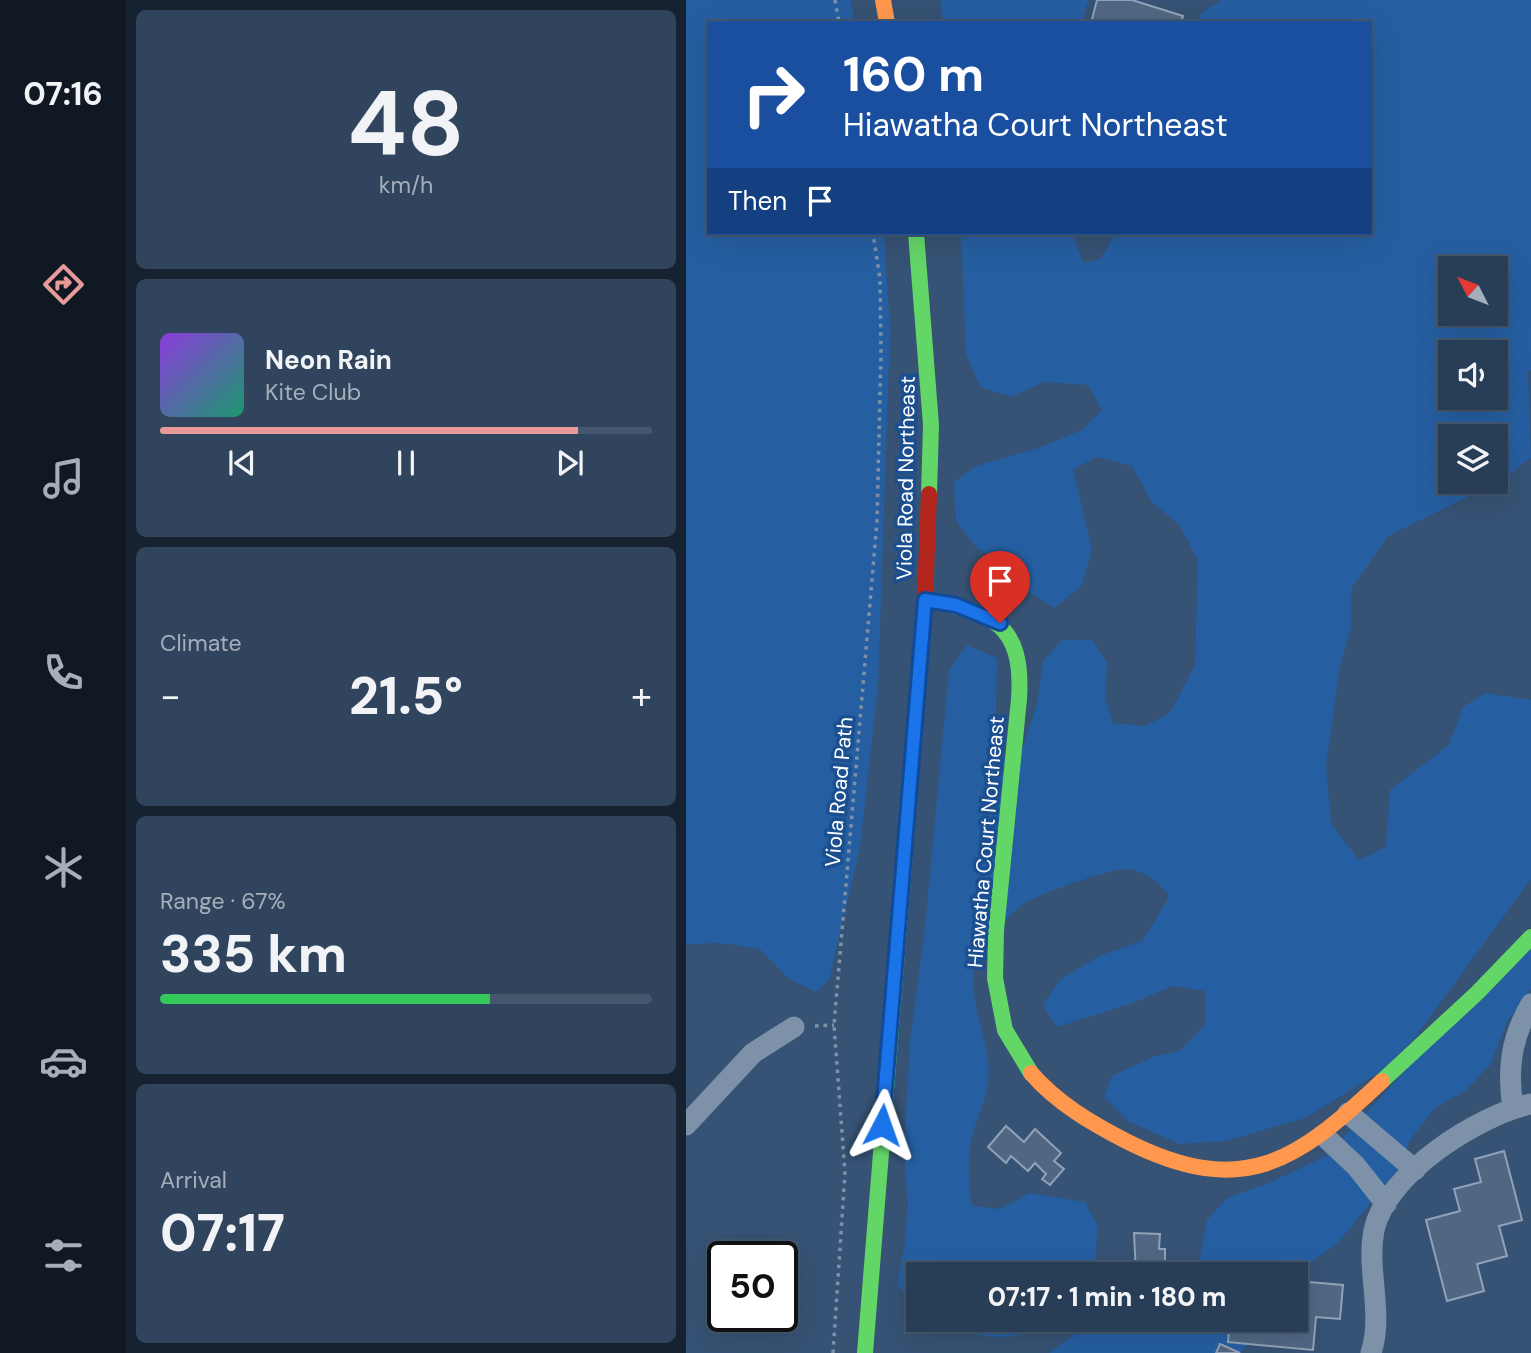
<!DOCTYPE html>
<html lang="en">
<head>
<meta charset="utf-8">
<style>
	body { margin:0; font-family:"DM Sans",sans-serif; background:#30455d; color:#f1f3f6; height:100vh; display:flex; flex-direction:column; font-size:26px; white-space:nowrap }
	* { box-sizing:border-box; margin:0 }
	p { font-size:23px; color:#a5aeba }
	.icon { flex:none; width:38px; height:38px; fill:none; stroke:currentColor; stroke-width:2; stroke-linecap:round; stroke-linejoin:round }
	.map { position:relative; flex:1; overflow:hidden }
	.sheet { display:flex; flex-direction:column; gap:10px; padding:10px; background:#162230; width:560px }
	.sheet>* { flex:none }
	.guide { position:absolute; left:21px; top:21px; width:665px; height:214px; border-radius:0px; box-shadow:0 7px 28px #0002,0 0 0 2px #44576d; background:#1a4fa0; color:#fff; overflow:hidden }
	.needle { width:46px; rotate:312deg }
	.buttons { position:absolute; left:752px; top:256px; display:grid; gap:14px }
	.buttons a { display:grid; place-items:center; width:70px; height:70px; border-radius:0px; background:#283e57; box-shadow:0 7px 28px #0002,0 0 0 2px #44576d; font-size:35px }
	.speed { position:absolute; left:21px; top:1241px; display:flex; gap:14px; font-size:35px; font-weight:700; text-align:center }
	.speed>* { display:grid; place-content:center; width:91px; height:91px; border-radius:50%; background:#283e57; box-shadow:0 7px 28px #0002,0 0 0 2px #44576d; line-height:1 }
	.speed .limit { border:4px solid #111; border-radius:10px; background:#fff; color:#111 }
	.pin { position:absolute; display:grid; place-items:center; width:60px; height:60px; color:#fff; margin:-72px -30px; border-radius:50% 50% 50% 0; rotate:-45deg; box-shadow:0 0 7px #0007 }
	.pin .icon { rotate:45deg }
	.me { position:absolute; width:77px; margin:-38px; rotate:4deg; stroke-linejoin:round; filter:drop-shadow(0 0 5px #0008) }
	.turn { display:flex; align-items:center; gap:24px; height:147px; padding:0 21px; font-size:32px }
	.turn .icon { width:91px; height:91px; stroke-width:2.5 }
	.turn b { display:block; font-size:49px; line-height:60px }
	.then { display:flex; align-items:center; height:66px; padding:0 21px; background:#0003; gap:14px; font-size:26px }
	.big { font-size:52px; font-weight:800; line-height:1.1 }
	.sheet .card { flex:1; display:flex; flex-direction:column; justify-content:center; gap:10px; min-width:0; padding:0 24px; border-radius:10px; background:#30455d }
	.sheet .dial { align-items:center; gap:0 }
	.dial b { font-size:91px; line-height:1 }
	.song { display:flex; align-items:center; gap:21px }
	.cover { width:84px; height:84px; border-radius:10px; background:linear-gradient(135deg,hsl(270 70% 55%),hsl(160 70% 35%)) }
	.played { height:7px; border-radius:4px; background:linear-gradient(90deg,#e69b98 85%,#44576d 85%) }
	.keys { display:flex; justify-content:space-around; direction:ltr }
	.heat { display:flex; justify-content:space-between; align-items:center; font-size:38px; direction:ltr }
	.charge { height:10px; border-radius:5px; background:linear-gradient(90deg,#34c759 67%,#44576d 0) }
	.trip { position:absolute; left:220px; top:1262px; width:402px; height:70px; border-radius:0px; background:#283e57; box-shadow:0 7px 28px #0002,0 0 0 2px #44576d; font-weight:800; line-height:70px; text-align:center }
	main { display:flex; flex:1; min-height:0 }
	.tabs { display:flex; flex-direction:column; width:126px; justify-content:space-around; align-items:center; background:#101923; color:#a5aeba }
	.tabs .icon { width:49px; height:49px }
	.tabs .current { color:#e69b98 }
	.tabs b { font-size:32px; color:#f1f3f6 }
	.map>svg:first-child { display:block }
	.green { fill:#265fa1; fill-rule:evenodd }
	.building { fill:#506783; stroke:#92a2b6; stroke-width:2 }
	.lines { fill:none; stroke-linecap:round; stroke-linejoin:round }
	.path { stroke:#7d92a8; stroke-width:3.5; stroke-dasharray:3.5 5; stroke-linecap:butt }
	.street { stroke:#7d92a8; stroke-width:21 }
	.fast { stroke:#63d668; stroke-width:16 }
	.slow { stroke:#ff974d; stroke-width:16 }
	.jam { stroke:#b3261e; stroke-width:16 }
	.route-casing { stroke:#114b97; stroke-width:18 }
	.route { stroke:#1a73e8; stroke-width:12 }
	.labels { text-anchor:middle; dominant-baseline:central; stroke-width:7; stroke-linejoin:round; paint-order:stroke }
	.street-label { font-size:21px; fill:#fff; stroke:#1b4f8f }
</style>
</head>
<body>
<main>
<nav class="tabs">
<b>07:16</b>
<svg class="icon current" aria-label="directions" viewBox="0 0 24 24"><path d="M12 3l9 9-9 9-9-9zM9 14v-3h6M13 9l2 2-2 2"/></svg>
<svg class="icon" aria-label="music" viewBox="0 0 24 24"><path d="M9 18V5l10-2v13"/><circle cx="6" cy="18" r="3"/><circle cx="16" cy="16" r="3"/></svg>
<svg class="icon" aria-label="phone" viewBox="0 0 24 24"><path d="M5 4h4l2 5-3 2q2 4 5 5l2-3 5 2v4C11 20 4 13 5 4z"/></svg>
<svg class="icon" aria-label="climate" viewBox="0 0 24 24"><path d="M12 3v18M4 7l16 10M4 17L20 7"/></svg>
<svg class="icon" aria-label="car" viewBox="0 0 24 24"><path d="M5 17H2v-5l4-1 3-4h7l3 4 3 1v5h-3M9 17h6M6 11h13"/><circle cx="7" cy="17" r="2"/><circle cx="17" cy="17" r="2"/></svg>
<svg class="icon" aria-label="filters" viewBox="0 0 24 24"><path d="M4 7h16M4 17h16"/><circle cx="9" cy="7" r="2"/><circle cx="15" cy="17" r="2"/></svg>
</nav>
<section class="sheet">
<div class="card dial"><b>48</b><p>km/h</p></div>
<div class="card">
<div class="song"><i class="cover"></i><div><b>Neon Rain</b><p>Kite Club</p></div></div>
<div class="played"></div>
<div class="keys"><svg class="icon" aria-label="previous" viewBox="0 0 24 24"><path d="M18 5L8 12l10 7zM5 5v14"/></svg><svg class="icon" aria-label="pause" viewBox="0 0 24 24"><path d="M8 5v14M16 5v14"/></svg><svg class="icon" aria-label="next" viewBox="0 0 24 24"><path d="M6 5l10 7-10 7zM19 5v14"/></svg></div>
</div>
<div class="card"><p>Climate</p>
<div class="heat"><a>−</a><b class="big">21.5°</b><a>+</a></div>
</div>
<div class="card"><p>Range · 67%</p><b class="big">335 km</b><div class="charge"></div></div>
<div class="card"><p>Arrival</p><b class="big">07:17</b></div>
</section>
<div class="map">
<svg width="845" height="1353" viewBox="0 0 845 1353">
	<rect width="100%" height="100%" fill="#365274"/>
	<path class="green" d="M0 0H165L168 23H23V233H198L204 330 192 686 174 847 143 980 130 992 103 979 74 949 35 943 0 944Z
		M254 0H403L395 23H257Z
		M536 0H845V370L842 372 845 457 820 478 702 536 665 589V627L654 666 640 766 645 824 673 860 700 847 704 790 763 745 777 707 799 693 845 700V879L727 1040 694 1072 619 1118 540 1141 493 1144 442 1121 418 1097 426 1076 467 1057 494 1051 519 1025V991L486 986 447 1003 371 1027 357 1005 374 980 413 956 456 941 484 896C474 885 461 872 445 869 431 866 353 894 339 903 324 913 297 943 291 960 280 994 298 1027 302 1060 306 1092 293 1108 286 1137 281 1160 282 1183 286 1206L314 1209 344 1193 399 1202 411 1225 410 1269 405 1274H233V1312L211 1284 219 1243 222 1204 218 1153 224 1041 238 937 263 670 281 645 311 658 309 752 330 769 351 703 357 661 376 640H406L421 663 419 698 427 723 459 726 484 713 509 665 512 561 494 526 465 501 446 466 411 457 387 469 406 550 395 587 368 608 340 590 314 563 290 547 270 520 268 482 290 466 352 448 396 430 416 410 402 385 358 382 326 397 294 387 280 354 275 233H386L397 263 414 259 430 233H684V23H508L517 12ZM765 268H810V313H765ZM765 352H810V397H765ZM765 436H810V481H765Z
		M845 936V989L821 1022 805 1064 779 1091 749 1108 724 1140 714 1167 651 1244 618 1267 611 1277V1274H511L521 1220 541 1198 583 1183 640 1156Z
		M246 1320H363C336 1348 277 1336 246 1320Z
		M426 1320H579L555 1353H363L399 1327Z"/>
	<path class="building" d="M411 0H446L497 16 495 23H405Z
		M320 1126 338 1142 349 1129 375 1153 368 1161 378 1169 364 1185 356 1179 360 1174 349 1163 342 1171 325 1156 320 1163 302 1147Z
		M818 1151 836 1220 813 1226 821 1256 791 1264 798 1291 761 1301 740 1220 774 1211 768 1189 795 1182 789 1159Z
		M448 1233 474 1234 473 1249H479V1272L484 1274H450Z
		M36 1265 37 1266V1296L29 1290 35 1283 27 1276Z
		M611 1281 657 1285 654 1319 630 1317 627 1350 542 1342 544 1320H611Z
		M96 1306 105 1314 88 1333 72 1319 75 1316H96Z
		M534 1344 554 1353H530Z"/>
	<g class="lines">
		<path class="path" d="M149 0 153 23
			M129 1026 148 1025
			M147 1353 159 1173 148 1025 191 521 195 352 194 279 187 233"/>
		<path class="street" d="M827 1108C821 1070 825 1038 845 1004
			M662 1113 729 1170
			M0 1125 67 1053 108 1027
			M637 1135 670 1166 700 1204
			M685 1353C698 1312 680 1271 688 1230 700 1174 792 1115 845 1104"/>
		<path class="fast" d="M230 233 245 425 243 494
			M239 600C306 611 338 624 333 699L310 931 309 978 319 1030 345 1073
			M696 1081 791 993 845 937
			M179 1353 219 853"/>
		<path class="slow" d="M197 0 201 23
			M345 1073C371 1103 405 1123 440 1141 557 1200 610 1162 696 1081"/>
		<path class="jam" d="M219 853 239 600 243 494"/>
	</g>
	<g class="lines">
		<defs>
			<path id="route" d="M196 1125 239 600 270 605 314 623"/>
		</defs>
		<use href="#route" class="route-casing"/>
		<use href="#route" class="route"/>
	</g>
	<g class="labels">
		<g class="street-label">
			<text transform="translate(220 478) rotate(-89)">Viola Road Northeast</text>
			<text transform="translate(153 792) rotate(-85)">Viola Road Path</text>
			<text transform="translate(300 842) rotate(-85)">Hiawatha Court Northeast</text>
		</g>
	</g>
</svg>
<div class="buttons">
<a><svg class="needle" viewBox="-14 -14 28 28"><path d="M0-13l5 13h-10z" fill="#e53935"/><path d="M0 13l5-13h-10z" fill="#a5aeba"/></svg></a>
<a><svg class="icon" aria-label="sound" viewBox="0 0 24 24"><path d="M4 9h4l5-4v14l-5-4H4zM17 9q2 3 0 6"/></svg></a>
<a><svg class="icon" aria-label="layers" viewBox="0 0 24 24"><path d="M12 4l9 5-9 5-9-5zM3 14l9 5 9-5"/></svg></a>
</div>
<div class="speed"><div class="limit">50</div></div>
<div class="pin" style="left:314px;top:623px;background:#d93025"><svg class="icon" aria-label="arrive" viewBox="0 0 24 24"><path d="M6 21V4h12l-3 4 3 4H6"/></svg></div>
<svg class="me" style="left:196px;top:1125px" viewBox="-20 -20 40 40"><path d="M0-17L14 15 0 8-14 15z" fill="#1a73e8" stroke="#fff" stroke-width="4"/></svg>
<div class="trip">07:17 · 1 min · 180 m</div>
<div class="guide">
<div class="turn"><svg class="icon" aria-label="right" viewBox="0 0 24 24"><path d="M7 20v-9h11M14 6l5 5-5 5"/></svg><div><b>160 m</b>Hiawatha Court Northeast</div></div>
<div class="then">Then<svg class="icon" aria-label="arrive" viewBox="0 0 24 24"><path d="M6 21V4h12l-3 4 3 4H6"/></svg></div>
</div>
</div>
</main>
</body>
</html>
